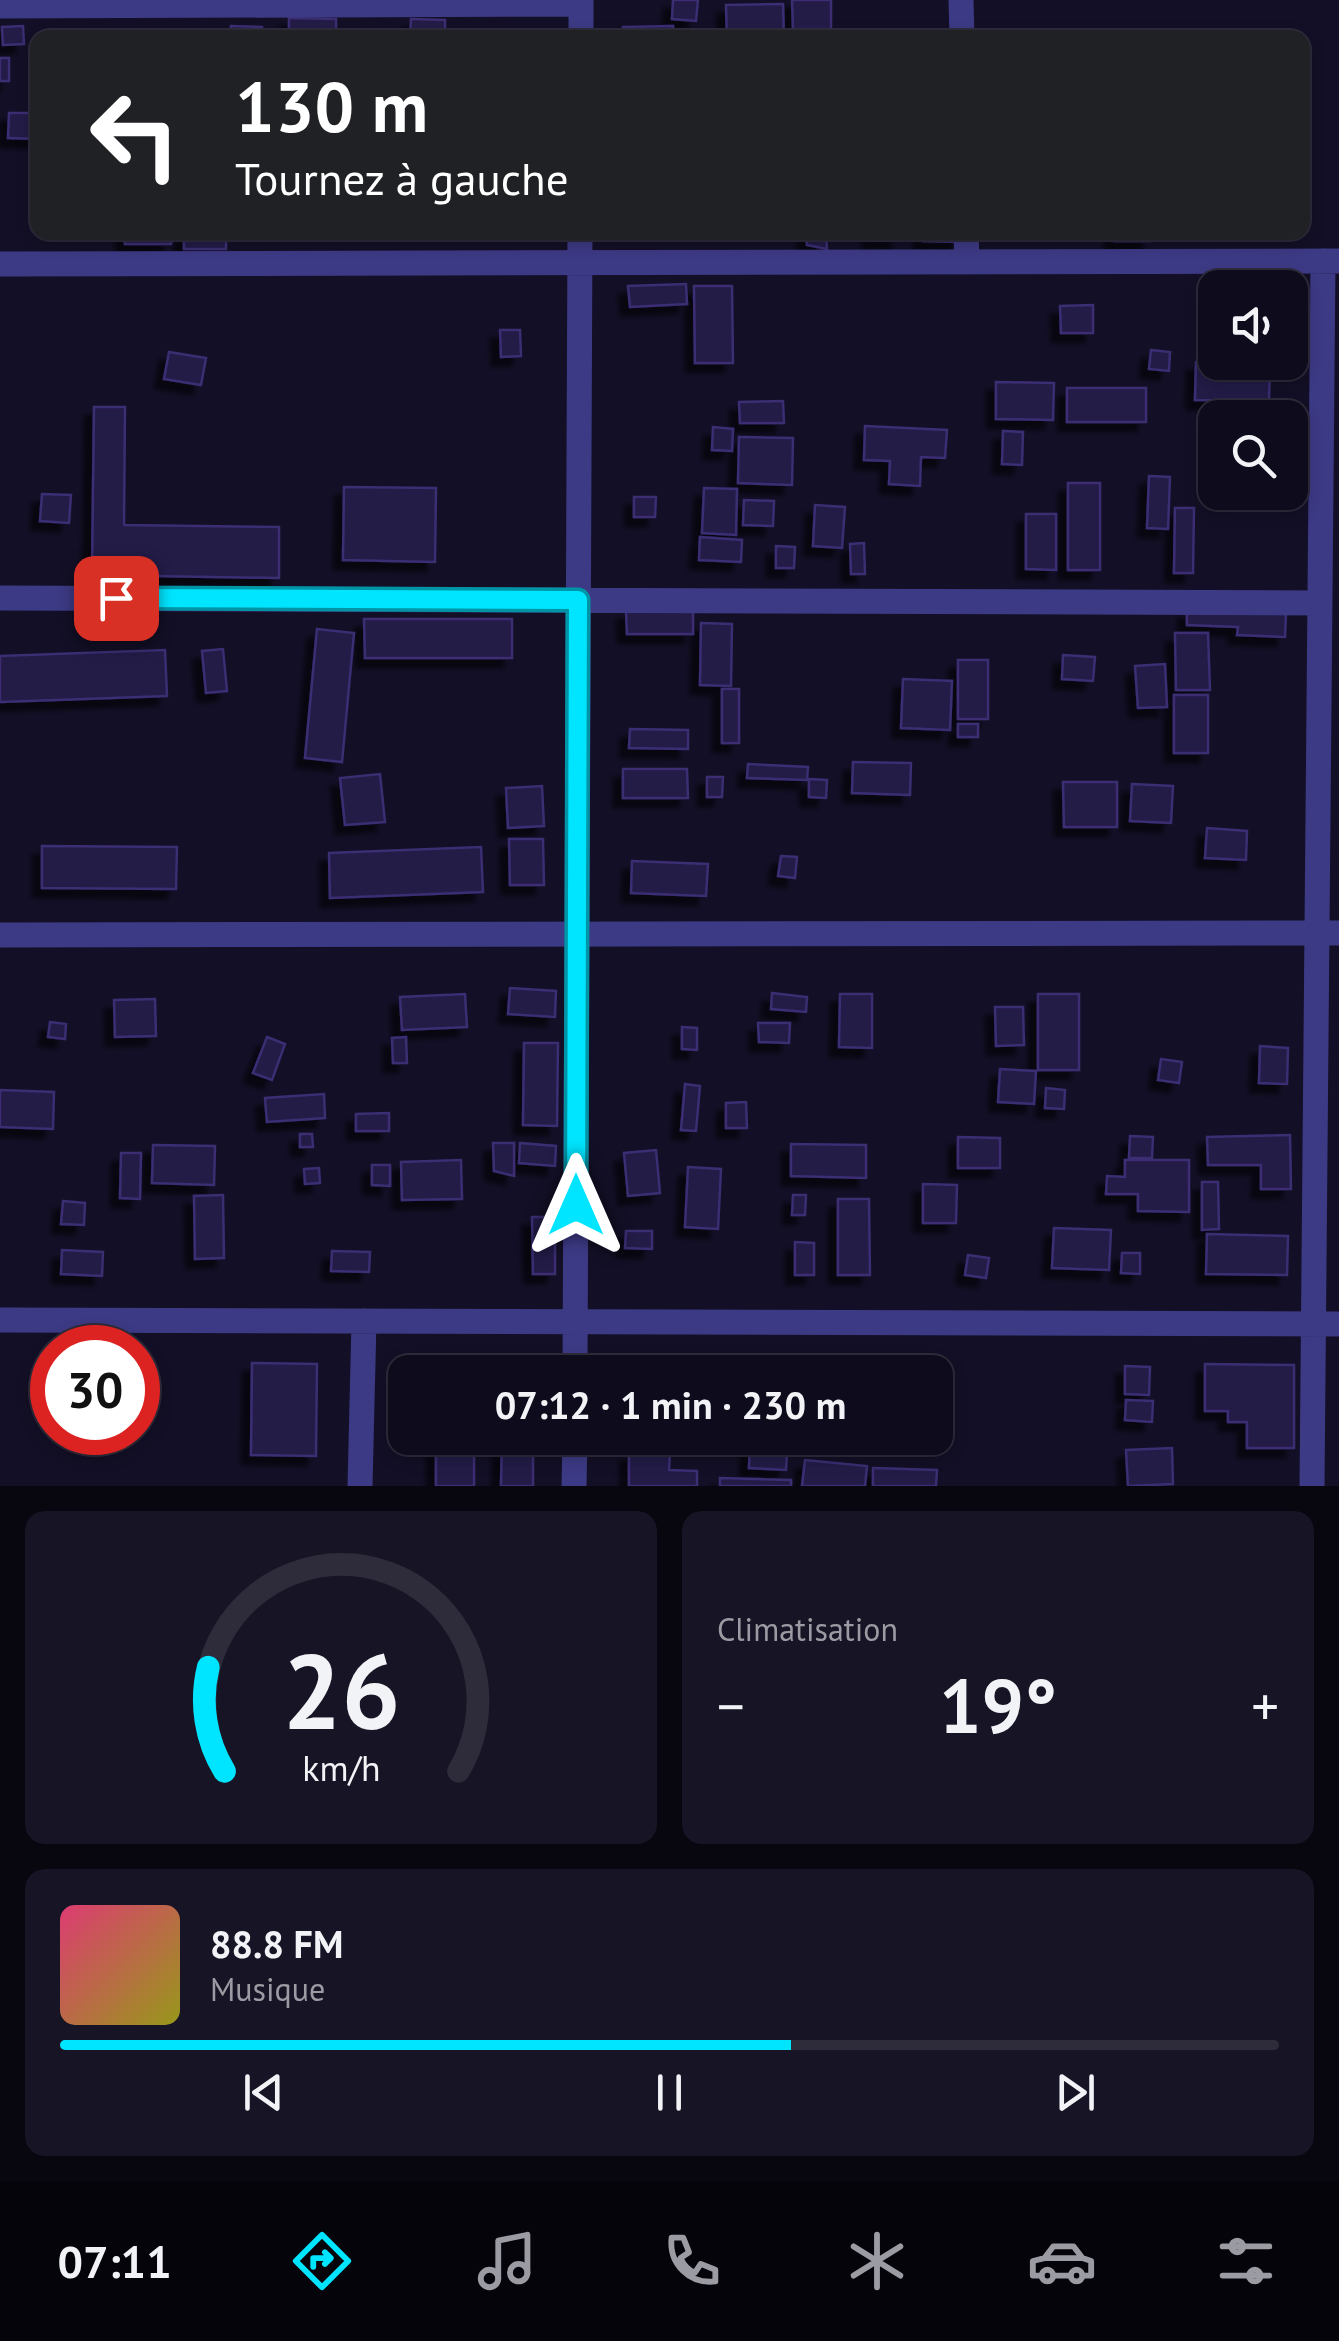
<!DOCTYPE html>
<html lang="fr">
<head>
<meta charset="utf-8">
<style>
	body { margin:0; font-family:"PT Sans",sans-serif; background:#171425; color:#f1f3f6; height:100vh; display:flex; flex-direction:column; font-size:38px; white-space:nowrap }
	* { box-sizing:border-box; margin:0 }
	p { font-size:32px; color:#9b9ba3 }
	.icon { flex:none; width:55px; height:55px; fill:none; stroke:currentColor; stroke-width:2; stroke-linecap:round; stroke-linejoin:round }
	.map { position:relative; height:1486px; overflow:hidden }
	.sheet { display:flex; flex-direction:column; gap:25px; padding:25px; background:#08060f; flex:1 }
	.sheet>* { flex:none }
	.hud { position:absolute; left:30px; top:30px; width:1280px; height:210px; border-radius:20px; box-shadow:0 5px 15px #0003,0 0 0 2px #2e2b3b; background:#202124; color:#fff; overflow:hidden }
	.controls { position:absolute; left:1198px; top:270px; display:grid; gap:20px }
	.controls a { display:grid; place-items:center; width:110px; height:110px; border-radius:20px; background:#0e0b1c; box-shadow:0 5px 15px #0003,0 0 0 2px #2e2b3b; font-size:50px }
	.speed { position:absolute; left:30px; top:1325px; display:flex; gap:20px; font-size:50px; font-weight:700; text-align:center }
	.speed>* { display:grid; place-content:center; width:130px; height:130px; border-radius:50%; background:#0e0b1c; box-shadow:0 5px 15px #0003,0 0 0 2px #2e2b3b; line-height:1 }
	.speed .limit { border:15px solid #d22; background:#fff; color:#111 }
	.pin { position:absolute; display:grid; place-items:center; width:85px; height:85px; color:#fff; margin:-42px; border-radius:20px; box-shadow:0 5px 15px #0006 }
	.me { position:absolute; width:110px; margin:-55px; rotate:0deg; stroke-linejoin:round; filter:drop-shadow(0 0 8px #0008) }
	.turn { display:flex; align-items:center; gap:35px; height:210px; padding:0 40px; font-size:45px }
	.turn .icon { width:130px; height:130px; stroke-width:2.5 }
	.turn b { display:block; font-size:70px; line-height:85px }
	.big { font-size:75px; font-weight:600; line-height:1.1 }
	.sheet .card { flex:1; display:flex; flex-direction:column; justify-content:center; gap:15px; min-width:0; padding:0 35px; border-radius:20px; background:#171425 }
	.sheet .dial { align-items:center; gap:0 }
	.dial svg { height:260px; overflow:visible; fill:none; stroke:#2e2b3b; stroke-width:7; stroke-linecap:round; text-anchor:middle }
	.dial text { fill:#f1f3f6; stroke:none }
	.song { display:flex; align-items:center; gap:30px }
	.cover { width:120px; height:120px; border-radius:15px; background:linear-gradient(135deg,hsl(340 70% 55%),hsl(60 70% 35%)) }
	.played { height:10px; border-radius:5px; background:linear-gradient(90deg,#00e5ff 60%,#2e2b3b 60%) }
	.keys { display:flex; justify-content:space-around; direction:ltr }
	.heat { display:flex; justify-content:space-between; align-items:center; font-size:55px; direction:ltr }
	.sheet .tiles { flex:1; display:grid; gap:25px; grid-template-columns:1fr 1fr }
	.card:last-child { grid-column:span 2 }
	.trip { position:absolute; left:388px; top:1355px; width:565px; height:100px; border-radius:20px; background:#0e0b1c; box-shadow:0 5px 15px #0003,0 0 0 2px #2e2b3b; font-weight:600; line-height:100px; text-align:center }
	.tabs { display:flex; height:160px; justify-content:space-around; align-items:center; background:#06040b; color:#9b9ba3 }
	.tabs .icon { width:70px; height:70px }
	.tabs .active { color:#00e5ff }
	.tabs b { font-size:45px; color:#f1f3f6 }
	.map>svg:first-child { display:block }
	.building { fill:#241b47; stroke:#3b2d73; stroke-width:2.5; filter:url(#shadow) }
	.lines { fill:none; stroke-linecap:round; stroke-linejoin:round }
	.minor { stroke:#3d3a85; stroke-width:25 }
	.route-casing { stroke:#0095a6; stroke-width:25 }
	.route { stroke:#00e5ff; stroke-width:18 }
</style>
</head>
<body>
<div class="map">
<svg width="1339" height="1486" viewBox="0 0 1339 1486">
	<defs>
		<filter id="shadow"><feDropShadow dx="-9" dy="9" stdDeviation="2.5" flood-color="#0009"/></filter>
	</defs>
	<rect width="100%" height="100%" fill="#130f26"/>
	<path class="building" d="M673 0H698L696 21 672 19Z
		M792 0H831V29H793Z
		M783 4 784 38H727L726 5Z
		M289 18 336 19V38H289Z
		M411 19 445 20V38H410Z
		M23 26 24 44 3 45 2 27Z
		M231 26 262 27V38H231Z
		M673 26V38H623V27Z
		M0 58H9V81H0Z
		M9 113H38V139L8 138Z
		M125 232H171V244H125Z
		M184 232H226V249H184Z
		M806 232H826L827 249 807 245Z
		M872 232H900L899 241 872 240Z
		M923 232H960V242L923 241Z
		M1114 232H1151V241H1114Z
		M686 284 687 304 630 307 628 286Z
		M694 286H732L733 363H695Z
		M1093 305V333H1061L1060 306Z
		M500 330H520L521 356 501 357Z
		M1151 350 1170 352 1169 371 1149 369Z
		M169 352 206 358 201 385 164 379Z
		M1196 362 1270 364 1269 401 1195 400Z
		M996 382 1054 383 1053 420 996 419Z
		M1067 388H1146V422H1067Z
		M783 401 784 423H740L739 402Z
		M94 407H125L124 525 279 527V578L92 575Z
		M865 426 947 430 945 458 921 457 920 486 889 484 890 461 864 460Z
		M713 427 733 429 732 451 712 450Z
		M1003 431 1023 432 1022 465 1002 464Z
		M739 437 793 438 792 485 738 483Z
		M1149 476 1170 477 1168 529 1147 528Z
		M1068 483H1100V570H1068Z
		M344 487 436 488 435 562 343 560Z
		M704 488 737 489 736 535 702 533Z
		M42 494 71 495 69 523 40 521Z
		M634 497H656L655 517H634Z
		M744 500 774 501 773 526 743 525Z
		M815 505 845 507 842 548 813 546Z
		M1175 508H1194L1193 573H1174Z
		M1026 514H1056V570L1026 569Z
		M700 537 742 540 741 562 699 560Z
		M864 543 865 574H851L850 544Z
		M776 546 795 547 794 568H776Z
		M693 610V634H627L626 611Z
		M1187 610 1286 613 1285 637 1237 635 1238 627 1187 625Z
		M364 619H512V658H365Z
		M701 623 732 624 731 686 700 685Z
		M317 629 354 633 342 762 305 758Z
		M1175 633H1208L1210 690H1176Z
		M223 649 227 691 206 693 202 651Z
		M165 650 167 696 0 702V656Z
		M1063 655 1095 657 1093 681 1062 679Z
		M958 660H988V719H958Z
		M1165 664 1167 707 1138 708 1135 666Z
		M903 679 952 681 950 730 901 728Z
		M722 689H739V743H722Z
		M1174 695H1208V753H1174Z
		M958 724H978V737H958Z
		M630 729 688 730V749L629 748Z
		M853 762 911 763 910 795 852 793Z
		M748 764 808 767 807 780 747 778Z
		M623 769H687L688 798H623Z
		M380 774 385 822 345 825 340 778Z
		M707 777H723L722 797H707Z
		M809 779 827 780 826 798 809 797Z
		M1063 782H1117V827H1064Z
		M1132 784 1173 786 1171 823 1130 821Z
		M542 786 544 826 508 828 506 788Z
		M1207 828 1247 831 1246 860 1205 858Z
		M509 839H543L544 885H510Z
		M42 846 177 847 176 889 42 888Z
		M481 847 483 892 330 898 329 853Z
		M781 856 797 857 795 878 778 876Z
		M632 861 708 864 706 896 631 893Z
		M510 988 556 991 555 1017 508 1014Z
		M772 993 807 997 806 1012 771 1009Z
		M465 994 467 1027 402 1030 400 997Z
		M840 994H872V1048L839 1047Z
		M1038 994H1079V1070H1038Z
		M155 999 156 1036 115 1037 114 1000Z
		M995 1007H1023L1024 1045 996 1046Z
		M50 1022 66 1024 65 1039 48 1037Z
		M758 1023H790L789 1043 759 1042Z
		M682 1027 697 1028V1050L682 1049Z
		M267 1037 285 1044 272 1080 253 1073Z
		M406 1037 407 1063H393L392 1038Z
		M524 1043H558L557 1126 523 1125Z
		M1260 1046 1288 1048 1287 1084 1259 1083Z
		M1161 1059 1182 1062 1179 1083 1158 1080Z
		M1000 1069 1036 1071 1034 1104 998 1102Z
		M685 1084 700 1086 696 1131 681 1130Z
		M1046 1088 1065 1090 1064 1109 1045 1108Z
		M0 1090 54 1092 53 1129 0 1127Z
		M324 1094 325 1118 267 1122 265 1098Z
		M746 1102 747 1128H726V1103Z
		M389 1113V1131H356V1114Z
		M300 1134H312L313 1147H300Z
		M1290 1135 1291 1189H1261V1165H1208L1207 1137Z
		M1130 1136 1153 1137 1152 1158H1129Z
		M958 1137 1000 1138V1168H958Z
		M493 1143H514V1176L494 1171Z
		M520 1143 556 1146 555 1166 519 1163Z
		M791 1144 866 1145V1178L791 1176Z
		M153 1145 215 1146 214 1185 152 1183Z
		M656 1150 660 1193 628 1196 624 1153Z
		M121 1153H141L140 1199 120 1198Z
		M461 1160 462 1199 402 1200 401 1162Z
		M1125 1160H1189V1212L1138 1211V1194H1106L1107 1176 1125 1177Z
		M372 1165H390V1186L372 1185Z
		M688 1167 721 1169 718 1229 685 1227Z
		M319 1168 320 1183 305 1184 304 1169Z
		M1202 1182H1218L1219 1229 1202 1230Z
		M923 1184 957 1185 956 1223H923Z
		M223 1195 224 1258 195 1259 194 1196Z
		M793 1195H806L805 1215H792Z
		M838 1199H869L870 1275H838Z
		M63 1201 85 1203 84 1225 61 1224Z
		M532 1217H555V1274H533Z
		M1054 1228 1111 1230 1109 1270 1052 1268Z
		M626 1231H652V1249L625 1248Z
		M1207 1234 1288 1236 1287 1275 1206 1274Z
		M795 1242 814 1243V1275H795Z
		M62 1250 103 1252 102 1276 61 1274Z
		M332 1251 370 1252 369 1272 331 1271Z
		M1122 1253H1140V1274L1121 1273Z
		M968 1255 989 1258 986 1278 965 1275Z
		M252 1363 317 1364 316 1456 251 1455Z
		M1205 1364 1294 1365V1448H1247V1422H1228V1411H1205Z
		M1125 1366 1150 1367 1149 1395 1125 1394Z
		M1126 1400 1153 1401 1152 1422 1125 1420Z
		M436 1438H474V1486H436Z
		M502 1438H533V1486H501Z
		M750 1438H788L786 1470 749 1468Z
		M1172 1448 1173 1484 1128 1486 1126 1450Z
		M629 1452 670 1453 669 1470 697 1471V1486H629Z
		M805 1460 867 1466 865 1486H802Z
		M873 1468 937 1470 936 1486H873Z
		M720 1478 791 1480V1486H720Z"/>
	<g class="lines">
		<path class="minor" d="M961 0 962 38
			M0 6 581 4
			M581 38V0
			M966 232 967 262
			M0 264 1339 261
			M0 598 1320 603
			M0 935 1339 933
			M0 1320 1339 1324
			M575 1372 580 232
			M360 1486 364 1321
			M574 1486 575 1438
			M1312 1486 1323 261"/>
	</g>
	<g class="lines">
		<defs>
			<path id="route" d="M116 598 578 600 576 1205"/>
		</defs>
		<use href="#route" class="route-casing"/>
		<use href="#route" class="route"/>
	</g>
</svg>
<div class="controls">
<a><svg class="icon" aria-label="sound" viewBox="0 0 24 24"><path d="M4 9h4l5-4v14l-5-4H4zM17 9q2 3 0 6"/></svg></a>
<a><svg class="icon" aria-label="search" viewBox="0 0 24 24"><circle cx="10" cy="10" r="6"/><path d="M15 15l6 6"/></svg></a>
</div>
<div class="speed"><div class="limit">30</div></div>
<div class="pin" style="left:116px;top:598px;background:#d93025"><svg class="icon" aria-label="arrive" viewBox="0 0 24 24"><path d="M6 21V4h12l-3 4 3 4H6"/></svg></div>
<svg class="me" style="left:576px;top:1205px" viewBox="-20 -20 40 40"><path d="M0-17L14 15 0 8-14 15z" fill="#00e5ff" stroke="#fff" stroke-width="4"/></svg>
<div class="trip">07:12 · 1 min · 230 m</div>
<div class="hud">
<div class="turn"><svg class="icon" aria-label="left" viewBox="0 0 24 24"><path d="M17 20v-9H6M10 6l-5 5 5 5"/></svg><div><b>130 m</b>Tournez à gauche</div></div>
</div>
</div>
<section class="sheet">
<div class="tiles">
<div class="card dial"><svg viewBox="0 0 100 80">
<path d="M14 69A42 42 0 1 1 86 69"/>
<path d="M14 69A42 42 0 0 1 9 37" stroke="#00e5ff"/>
<text x="50" y="56" font-size="32" font-weight="700">26</text>
<text x="50" y="72" font-size="11">km/h</text>
</svg></div>
<div class="card"><p>Climatisation</p>
<div class="heat"><a>−</a><b class="big">19°</b><a>+</a></div>
</div>
<div class="card">
<div class="song"><i class="cover"></i><div><b>88.8 FM</b><p>Musique</p></div></div>
<div class="played"></div>
<div class="keys"><svg class="icon" aria-label="previous" viewBox="0 0 24 24"><path d="M18 5L8 12l10 7zM5 5v14"/></svg><svg class="icon" aria-label="pause" viewBox="0 0 24 24"><path d="M8 5v14M16 5v14"/></svg><svg class="icon" aria-label="next" viewBox="0 0 24 24"><path d="M6 5l10 7-10 7zM19 5v14"/></svg></div>
</div>
</div>
</section>
<nav class="tabs">
<b>07:11</b>
<svg class="icon active" aria-label="directions" viewBox="0 0 24 24"><path d="M12 3l9 9-9 9-9-9zM9 14v-3h6M13 9l2 2-2 2"/></svg>
<svg class="icon" aria-label="music" viewBox="0 0 24 24"><path d="M9 18V5l10-2v13"/><circle cx="6" cy="18" r="3"/><circle cx="16" cy="16" r="3"/></svg>
<svg class="icon" aria-label="phone" viewBox="0 0 24 24"><path d="M5 4h4l2 5-3 2q2 4 5 5l2-3 5 2v4C11 20 4 13 5 4z"/></svg>
<svg class="icon" aria-label="climate" viewBox="0 0 24 24"><path d="M12 3v18M4 7l16 10M4 17L20 7"/></svg>
<svg class="icon" aria-label="car" viewBox="0 0 24 24"><path d="M5 17H2v-5l4-1 3-4h7l3 4 3 1v5h-3M9 17h6M6 11h13"/><circle cx="7" cy="17" r="2"/><circle cx="17" cy="17" r="2"/></svg>
<svg class="icon" aria-label="filters" viewBox="0 0 24 24"><path d="M4 7h16M4 17h16"/><circle cx="9" cy="7" r="2"/><circle cx="15" cy="17" r="2"/></svg>
</nav>
</body>
</html>
